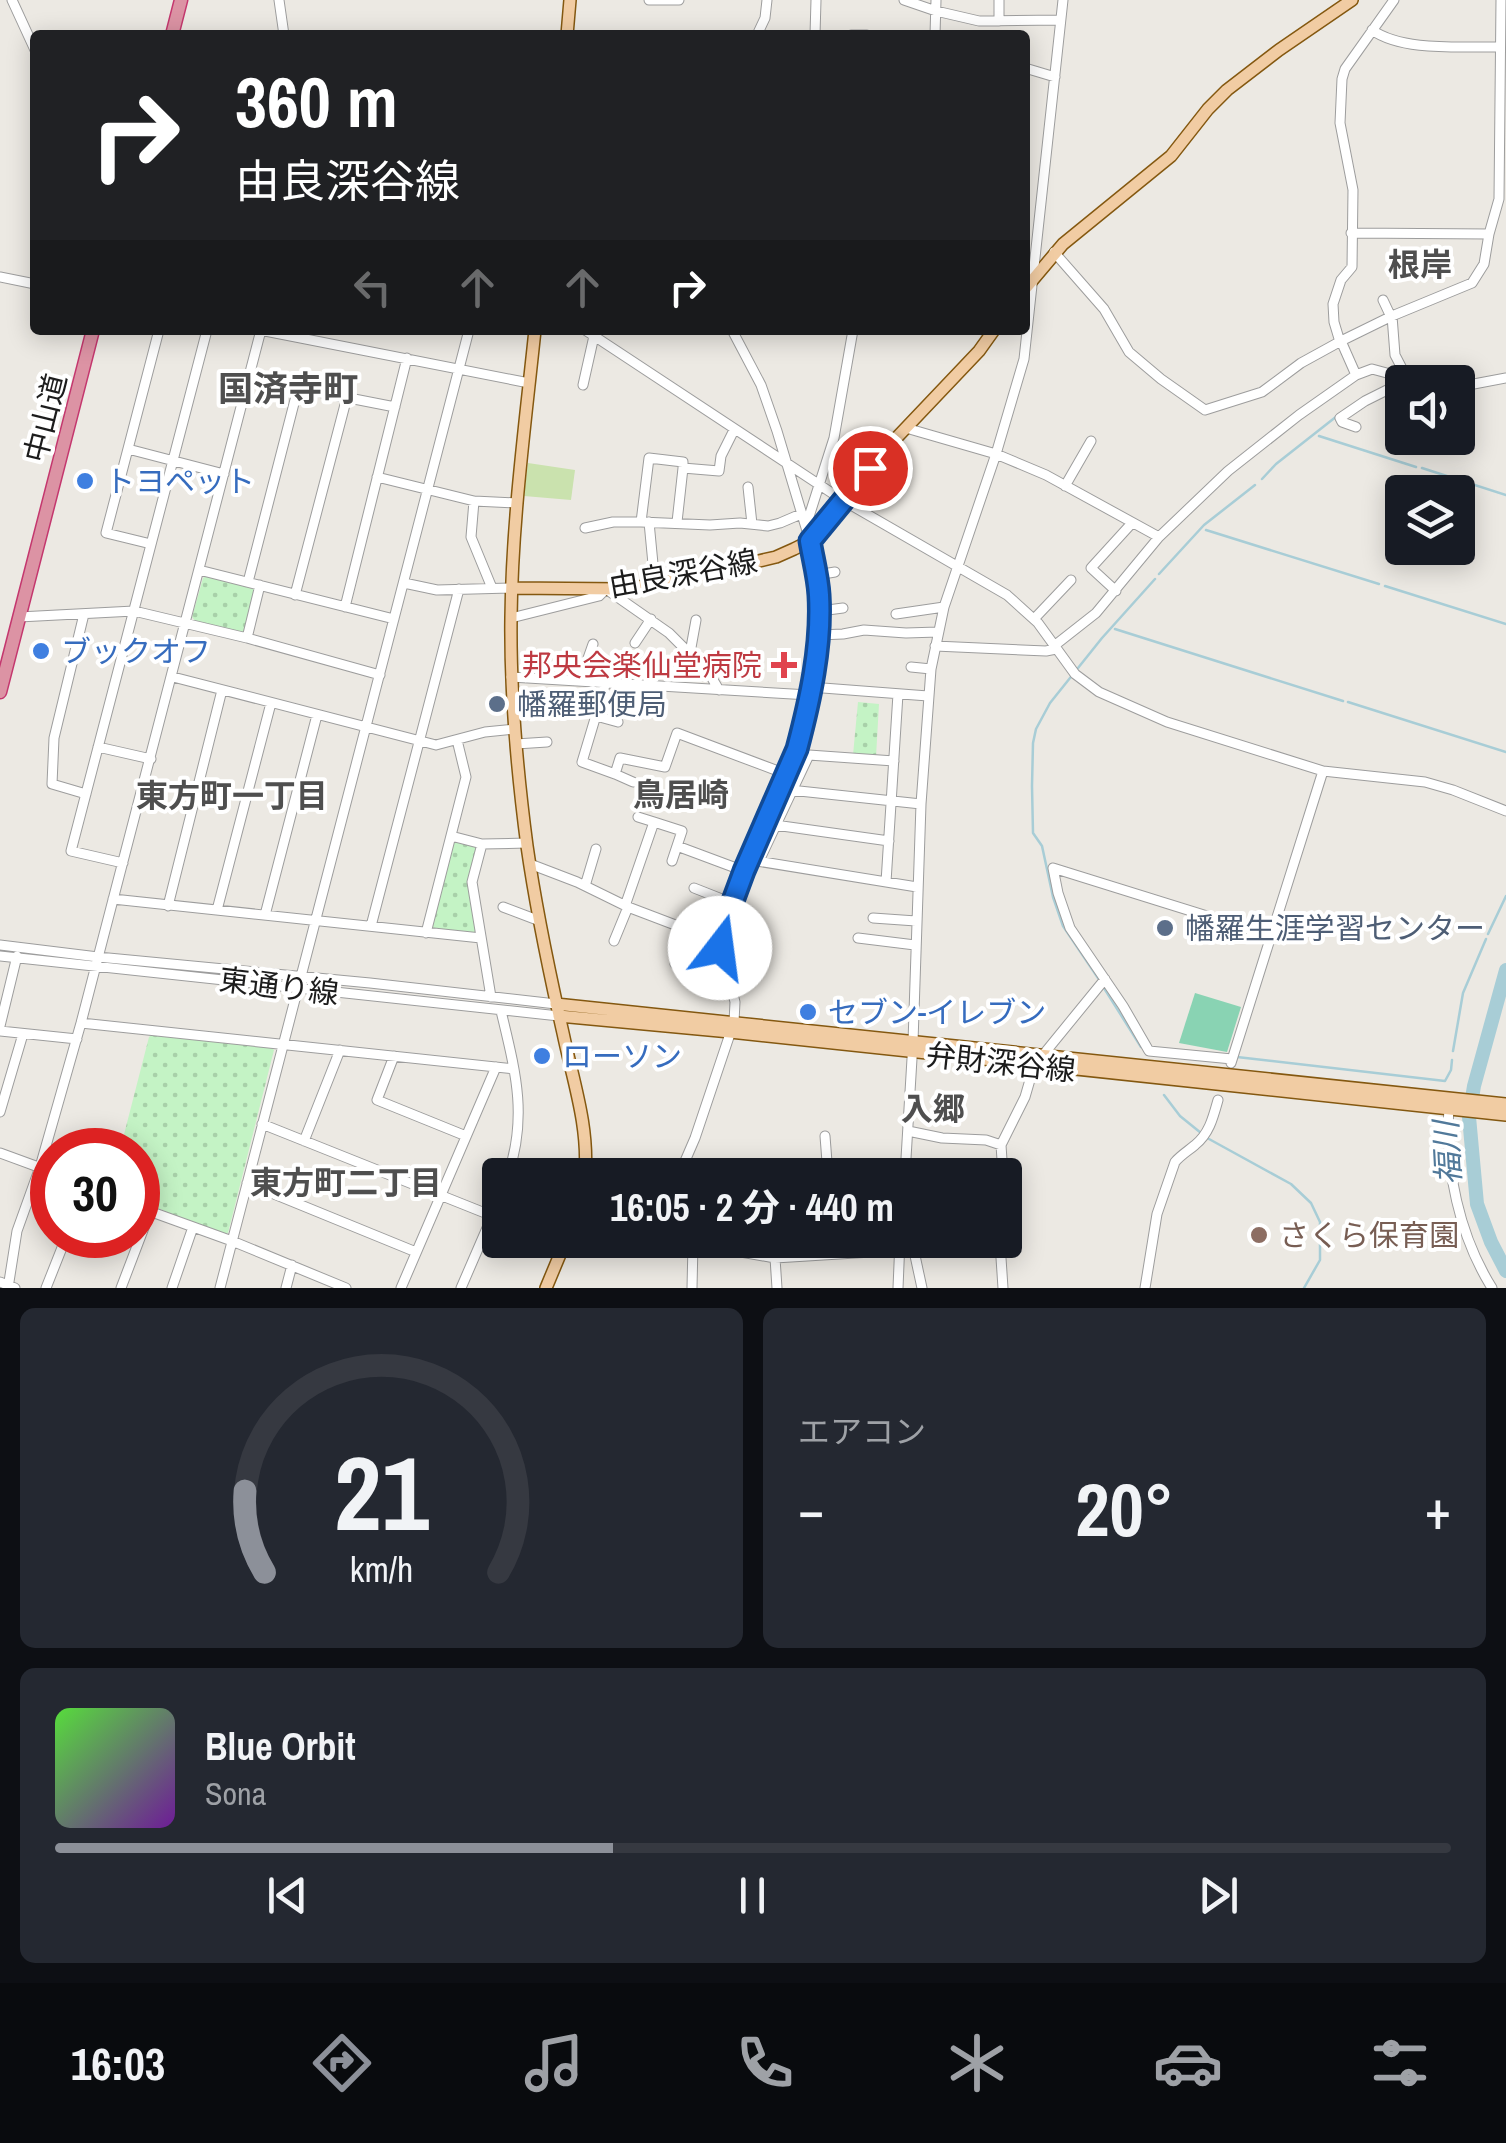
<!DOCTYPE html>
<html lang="ja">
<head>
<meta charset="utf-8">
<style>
	body { margin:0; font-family:"Archivo Narrow","Noto Sans JP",sans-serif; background:#242831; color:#f1f3f6; height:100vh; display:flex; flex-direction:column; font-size:38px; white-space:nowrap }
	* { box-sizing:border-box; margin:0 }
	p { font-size:32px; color:#9ea1a6 }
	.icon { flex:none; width:55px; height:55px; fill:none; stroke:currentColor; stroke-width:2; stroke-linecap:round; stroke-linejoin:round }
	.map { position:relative; height:1288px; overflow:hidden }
	.sheet { display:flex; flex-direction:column; gap:20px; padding:20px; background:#0d0f14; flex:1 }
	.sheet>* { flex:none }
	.guide { position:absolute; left:30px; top:30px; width:1000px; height:305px; border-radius:10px; box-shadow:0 5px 25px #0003; background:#202124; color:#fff; overflow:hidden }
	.controls { position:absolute; left:1385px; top:365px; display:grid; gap:20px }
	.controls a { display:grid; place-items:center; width:90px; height:90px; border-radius:10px; background:#171b24; box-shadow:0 5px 25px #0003; font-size:50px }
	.speed { position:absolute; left:30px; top:1128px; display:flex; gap:20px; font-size:50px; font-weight:700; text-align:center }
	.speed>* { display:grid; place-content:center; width:130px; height:130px; border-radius:50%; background:#171b24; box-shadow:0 5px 25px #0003; line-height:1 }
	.speed .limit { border:15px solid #d22; background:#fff; color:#111 }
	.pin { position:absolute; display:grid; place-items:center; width:85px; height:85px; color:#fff; margin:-42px; border:5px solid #fff; border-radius:50%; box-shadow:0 2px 10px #0007 }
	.me { position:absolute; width:110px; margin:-55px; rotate:15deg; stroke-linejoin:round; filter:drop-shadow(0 0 8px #0008) }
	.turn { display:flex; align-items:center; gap:35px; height:210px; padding:0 40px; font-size:45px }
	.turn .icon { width:130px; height:130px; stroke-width:2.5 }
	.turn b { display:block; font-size:70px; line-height:85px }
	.lanes { display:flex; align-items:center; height:95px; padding:0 40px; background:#0003; justify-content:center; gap:50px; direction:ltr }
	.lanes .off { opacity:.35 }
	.big { font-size:75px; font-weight:700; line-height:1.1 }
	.sheet .card { flex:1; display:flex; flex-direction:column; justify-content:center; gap:15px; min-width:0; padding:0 35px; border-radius:15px; background:#242831 }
	.sheet .dial { align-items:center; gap:0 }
	.dial svg { height:260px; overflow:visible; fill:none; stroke:#363941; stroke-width:7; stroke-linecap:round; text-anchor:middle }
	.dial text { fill:#f1f3f6; stroke:none }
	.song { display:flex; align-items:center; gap:30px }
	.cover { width:120px; height:120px; border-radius:15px; background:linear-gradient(135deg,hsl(110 70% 55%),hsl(280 70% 35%)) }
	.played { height:10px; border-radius:5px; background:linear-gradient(90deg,#8c9099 40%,#363941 40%) }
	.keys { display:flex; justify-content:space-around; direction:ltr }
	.heat { display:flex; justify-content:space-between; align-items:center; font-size:55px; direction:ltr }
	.sheet .tiles { flex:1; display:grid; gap:20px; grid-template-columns:1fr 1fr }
	.card:last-child { grid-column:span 2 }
	.trip { position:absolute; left:482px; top:1158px; width:540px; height:100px; border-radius:10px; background:#171b24; box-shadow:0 5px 25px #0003; font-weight:700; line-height:100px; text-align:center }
	.menu { display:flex; height:160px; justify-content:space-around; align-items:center; background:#090b0e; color:#9ea1a6 }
	.menu .icon { width:70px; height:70px }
	.menu .current { color:#8c9099 }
	.menu b { font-size:45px; color:#f1f3f6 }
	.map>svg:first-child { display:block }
	.grass { fill:#cae2ae }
	.park { fill:url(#park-dots) }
	.pitch { fill:#89d3b3 }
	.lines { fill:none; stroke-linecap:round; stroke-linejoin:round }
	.stream { stroke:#a8cdd6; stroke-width:2.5 }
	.river { stroke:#a8cdd6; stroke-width:14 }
	.minor-casing { stroke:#9d9d9d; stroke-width:11 }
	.major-casing { stroke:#845810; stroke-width:14 }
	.highway-casing { stroke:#c4376e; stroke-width:15 }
	.minor { stroke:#fff; stroke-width:9 }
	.major { stroke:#f1cca3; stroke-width:11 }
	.highway { stroke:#dc93a4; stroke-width:12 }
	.route-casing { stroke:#114b97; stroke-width:25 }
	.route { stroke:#1a73e8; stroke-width:18 }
	.shop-dot { fill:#3f7fe0; stroke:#fff; stroke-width:4 }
	.health-dot { fill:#e0444e; stroke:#fff; stroke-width:4 }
	.service-dot { fill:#5c6f8a; stroke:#fff; stroke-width:4 }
	.education-dot { fill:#8d6e63; stroke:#fff; stroke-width:4 }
	.labels { text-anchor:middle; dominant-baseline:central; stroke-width:8; stroke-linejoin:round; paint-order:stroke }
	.street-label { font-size:30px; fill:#1c1c1c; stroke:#fff }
	.shop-label { font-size:30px; fill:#366cbe; stroke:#fff; text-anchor:start }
	.health-label { font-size:30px; fill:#be3a42; stroke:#fff; text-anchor:end }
	.service-label { font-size:30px; fill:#4e5e75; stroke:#fff; text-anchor:start }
	.education-label { font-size:30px; fill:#785e54; stroke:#fff; text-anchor:start }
	.neighbourhood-label { font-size:32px; font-weight:bold; fill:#4f4f4f; stroke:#fff }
	.water-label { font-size:32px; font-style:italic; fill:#51799a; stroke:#fff }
	.quarter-label { font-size:35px; font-weight:bold; fill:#4f4f4f; stroke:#fff }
</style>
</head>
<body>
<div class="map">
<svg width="1506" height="1288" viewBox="0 0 1506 1288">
	<defs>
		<pattern id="park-dots" width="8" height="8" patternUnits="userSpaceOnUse" patternTransform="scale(2.5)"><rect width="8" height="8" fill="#c4f3c5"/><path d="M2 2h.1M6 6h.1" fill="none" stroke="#a8d0a9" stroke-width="1.8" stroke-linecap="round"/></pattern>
	</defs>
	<rect width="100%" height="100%" fill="#ece9e3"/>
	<path class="grass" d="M528 463 575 470 571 500 524 496Z"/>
	<path class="park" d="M206 576 254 589 256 592 246 632 243 634 195 621 192 617 203 578Z
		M858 702 879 704 876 757 853 755Z
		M456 841 476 846 478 849 469 882 476 934 433 930 431 927 453 843Z
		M152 1034 271 1047 274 1050 228 1233 223 1235 138 1200V1150H120L149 1037Z"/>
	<path class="pitch" d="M1195 993 1241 1007 1227 1052 1179 1043Z"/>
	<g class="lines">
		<path class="stream" d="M1319 436 1416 467
			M1422 468 1506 495
			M1262 479 1276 464 1337 416
			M1206 530 1379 584
			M1159 574 1204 525 1255 485
			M1385 586 1506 624
			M1115 629 1343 701
			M1348 702 1506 752
			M1488 934 1506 896
			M1098 978 1063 926 1053 897 1042 846 1033 833 1032 786 1033 743 1036 729 1050 703 1102 638 1155 579
			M1104 988 1141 1047
			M1453 1051 1463 993 1486 939
			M1237 1057 1445 1081 1451 1070 1452 1060
			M1164 1095 1180 1116 1201 1133
			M1209 1139 1291 1184 1311 1203 1320 1222V1260L1304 1288"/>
		<path class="river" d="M1506 970 1474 1086 1469 1117 1477 1204 1491 1242 1506 1271"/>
		<defs>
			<path id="minor" d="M12 0 35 50
				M279 0 284 35
				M649 0H679
				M904 0 936 11 979 21 1060 20
				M999 0V21
				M1372 30C1403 52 1462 46 1500 47
				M757 35 765 18 767 0
				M815 35 816 0
				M851 35H867
				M935 35 936 0
				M1025 68 1055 77
				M1351 233 1489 234
				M1054 252 1104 309 1129 352 1161 379 1205 410 1262 392 1301 363 1341 341 1392 316 1472 283 1484 264 1489 234 1499 199 1501 0
				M0 277 35 284
				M1383 300 1391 317
				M1392 316 1395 355 1407 378
				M260 330 529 383
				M585 330 844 501 1007 595 1038 623 1075 674 1099 692 1167 722 1323 771 1425 782 1453 790 1506 811
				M1341 341 1356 375
				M1340 342 1334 322 1333 304 1341 280 1352 267 1353 190 1340 123 1342 79 1345 69 1394 0
				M249 378 298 388
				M583 385 594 336
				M1458 387 1506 378
				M1356 427 1342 422 1340 418 1365 401 1409 379
				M906 428 996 454 1046 475 1159 537
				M128 449 224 474
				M377 477 474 501 517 503
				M1065 486 1091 441
				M748 487 752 524
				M474 501 471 537 492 588
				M641 522 710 525 740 523 768 526 780 523 801 514
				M649 522 655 585
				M677 522 683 468
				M806 526 834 438 853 330
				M585 528 613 522H641L649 458 683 462V468L719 471 721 456 734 430
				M151 544 106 533 159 330
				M199 570 394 619
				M817 575 835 572
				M248 582 298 388 395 407
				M404 583 437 590 512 588
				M1116 591 1091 568 1132 523
				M295 595 347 397
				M345 607 407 358
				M820 611 843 608
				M84 614 54 738 52 784 86 794
				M896 614 944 607
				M19 617 134 611 247 638 380 675
				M511 618 599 596 606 589 669 633 709 673 719 690
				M1034 619 1071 580
				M819 635 843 634 864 630 906 633 938 632
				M247 638 260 585
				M635 643 651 619
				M935 646 1046 651 1056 649
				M1054 646 1096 613 1159 537 1228 471 1299 415 1356 375 1372 369 1420 382
				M690 653 696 620
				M911 667 931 669
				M173 677 436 745 485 732 514 729
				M511 677 809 695
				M580 681 593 644
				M606 682 582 762 615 774 620 758 665 767 677 733 786 774
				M810 687 928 696
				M596 716 618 722
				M516 744 547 742
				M98 747 151 759
				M615 774 633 782
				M790 790 921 804
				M638 817 654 822
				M775 825 889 841
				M451 836 482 844 527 843
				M482 844 472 882 491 997
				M672 861 677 846
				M757 861 917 887
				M759 861 809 755 894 761
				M123 863 71 851 207 330
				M530 864 577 882 628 907 720 942
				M886 882 898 694
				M585 886 596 849
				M694 888 732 903
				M113 899 481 938
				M168 906 222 690
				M625 906 654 822 682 831 677 846 744 871
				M503 907 540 921
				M217 910 271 703
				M265 915 317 715
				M873 918 916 921
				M371 926 459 589
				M426 933 466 777 457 740
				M858 938 915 945
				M614 941 628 907
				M0 945 98 957 370 983 556 1004
				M0 956 559 1016
				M675 964 689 930
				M501 1011C515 1070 528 1115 508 1175
				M81 1023 514 1069
				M0 1026 17 956
				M0 1031 77 1039
				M394 1056 377 1100 466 1136
				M1232 1059 1149 1051 1123 1006 1070 928 1058 893 1053 868 1271 936
				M1231 1063 1323 771
				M1449 1107C1445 1169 1459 1235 1492 1288
				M0 1112 23 1034
				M262 1124 500 1219
				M908 1131 942 1138 986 1140 1001 1145
				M825 1136 828 1175
				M304 1141 340 1050
				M0 1153 52 1172
				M681 1170 713 1175
				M679 1175 695 1138 734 1022 735 1002 720 942 724 925 749 859 797 749 816 658 820 611 819 587 810 541 777 431 761 385 732 330
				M905 1175 913 1042 921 804 931 669 944 607 996 454 1024 359 1063 0
				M1003 1175 1001 1145 1025 1097 1034 1066 1105 979
				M247 1183 416 1252
				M138 1207 232 1241 346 1288
				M673 1240 775 1258 1000 1244
				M1000 1243 1003 1288
				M914 1251 922 1288
				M775 1258 777 1288
				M0 1282 15 1288
				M8 1288 17 1231 40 1167 81 1023 261 330
				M46 1288 67 1235
				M121 1288 150 1212
				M172 1288 193 1227
				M220 1288 469 330
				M286 1288 292 1265
				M401 1288 496 1067
				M461 1288 500 1198
				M692 1288 693 1244
				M898 1288 900 1240
				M1145 1288 1157 1214 1175 1162C1181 1155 1188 1151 1195 1145 1209 1134 1213 1118 1218 1100"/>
			<path id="major" d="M567 35 570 0
				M1025 289 1063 244 1171 156 1208 109 1227 90 1279 50 1352 0
				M535 330C525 426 512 522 511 618 510 695 517 770 527 846 536 909 549 971 563 1033 573 1081 589 1126 585 1175
				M512 588 621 589 655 585 776 557 794 549 810 541 821 531 884 451 979 351 994 330
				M556 1004 1506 1104
				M559 1016 730 1032 1506 1115
				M546 1288 566 1240"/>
			<path id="highway" d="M172 35 181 0
				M0 692 93 330"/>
		</defs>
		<use href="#minor" class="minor-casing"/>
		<use href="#major" class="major-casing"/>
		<use href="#highway" class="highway-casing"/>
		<use href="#minor" class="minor"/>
		<use href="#major" class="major"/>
		<use href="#highway" class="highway"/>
	</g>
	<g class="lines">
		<defs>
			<path id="route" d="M720 948 724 925 744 871 797 749C810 700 822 646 819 595 818 577 813 559 810 541L870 468"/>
		</defs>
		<use href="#route" class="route-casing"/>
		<use href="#route" class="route"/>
	</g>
	<g class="shop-dot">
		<circle cx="85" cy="481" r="10"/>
		<circle cx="41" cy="651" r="10"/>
		<circle cx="808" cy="1012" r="10"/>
		<circle cx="542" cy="1056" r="10"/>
	</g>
	<path class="health-dot" d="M779 650h10v10h10v10h-10v10h-10v-10h-10v-10h10z"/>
	<g class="service-dot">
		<circle cx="497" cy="704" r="10"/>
		<circle cx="1165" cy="928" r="10"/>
	</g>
	<circle class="education-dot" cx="1259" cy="1235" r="10"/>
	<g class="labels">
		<g class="street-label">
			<text transform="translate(45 418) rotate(-76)">中山道</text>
			<text transform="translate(683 573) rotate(-10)">由良深谷線</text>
			<text transform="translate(279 986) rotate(7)">東通り線</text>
			<text transform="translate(1001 1062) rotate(6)">弁財深谷線</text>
		</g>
		<g class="shop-label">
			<text x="105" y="481">トヨペット</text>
			<text x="61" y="651">ブックオフ</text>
			<text x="828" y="1012">セブン-イレブン</text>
			<text x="562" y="1056">ローソン</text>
		</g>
		<g class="health-label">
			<text x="762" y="665">邦央会楽仙堂病院</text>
		</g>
		<g class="service-label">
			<text x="517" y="704">幡羅郵便局</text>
			<text x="1185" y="928">幡羅生涯学習センター</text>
		</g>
		<g class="education-label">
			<text x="1279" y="1235">さくら保育園</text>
		</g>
		<g class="neighbourhood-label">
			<text x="1420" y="264">根岸</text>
			<text x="681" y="794">鳥居崎</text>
			<text x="232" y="795">東方町一丁目</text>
			<text x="933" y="1108">入郷</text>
			<text x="346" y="1182">東方町二丁目</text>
		</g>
		<g class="water-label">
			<text transform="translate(1447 1153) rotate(-93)">福川</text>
		</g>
		<g class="quarter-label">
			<text x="288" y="388">国済寺町</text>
		</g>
	</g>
</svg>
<div class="controls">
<a><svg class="icon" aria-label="sound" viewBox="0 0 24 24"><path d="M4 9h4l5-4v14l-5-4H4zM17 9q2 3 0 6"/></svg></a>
<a><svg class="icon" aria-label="layers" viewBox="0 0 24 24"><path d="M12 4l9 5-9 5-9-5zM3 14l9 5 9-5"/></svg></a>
</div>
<div class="speed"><div class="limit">30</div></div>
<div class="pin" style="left:870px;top:468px;background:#d93025"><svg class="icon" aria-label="arrive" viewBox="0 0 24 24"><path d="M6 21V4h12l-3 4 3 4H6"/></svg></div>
<svg class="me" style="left:720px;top:948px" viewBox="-20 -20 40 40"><circle r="19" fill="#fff"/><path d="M0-13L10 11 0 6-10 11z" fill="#1a73e8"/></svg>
<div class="trip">16:05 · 2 分 · 440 m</div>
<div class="guide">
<div class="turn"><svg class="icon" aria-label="right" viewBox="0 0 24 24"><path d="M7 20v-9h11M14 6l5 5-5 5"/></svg><div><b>360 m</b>由良深谷線</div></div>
<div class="lanes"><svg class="icon off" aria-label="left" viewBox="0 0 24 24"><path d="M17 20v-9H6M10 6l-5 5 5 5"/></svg><svg class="icon off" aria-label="ahead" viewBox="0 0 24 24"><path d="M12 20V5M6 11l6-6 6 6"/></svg><svg class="icon off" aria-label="ahead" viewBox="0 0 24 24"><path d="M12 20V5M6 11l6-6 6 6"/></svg><svg class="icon" aria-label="right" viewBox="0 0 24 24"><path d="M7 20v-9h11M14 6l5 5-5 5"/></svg></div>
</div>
</div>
<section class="sheet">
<div class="tiles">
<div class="card dial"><svg viewBox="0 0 100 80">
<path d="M14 69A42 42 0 1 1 86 69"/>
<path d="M14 69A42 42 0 0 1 8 44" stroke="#8c9099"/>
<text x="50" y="56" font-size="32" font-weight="700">21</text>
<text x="50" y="72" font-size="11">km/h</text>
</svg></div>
<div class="card"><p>エアコン</p>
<div class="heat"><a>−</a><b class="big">20°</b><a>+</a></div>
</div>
<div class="card">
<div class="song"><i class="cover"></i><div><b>Blue Orbit</b><p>Sona</p></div></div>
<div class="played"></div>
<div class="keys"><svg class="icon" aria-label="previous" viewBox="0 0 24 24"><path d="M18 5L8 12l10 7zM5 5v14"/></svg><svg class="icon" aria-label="pause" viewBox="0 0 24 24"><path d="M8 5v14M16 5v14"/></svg><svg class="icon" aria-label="next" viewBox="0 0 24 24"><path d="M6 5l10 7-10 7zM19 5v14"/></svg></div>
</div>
</div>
</section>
<nav class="menu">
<b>16:03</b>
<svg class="icon current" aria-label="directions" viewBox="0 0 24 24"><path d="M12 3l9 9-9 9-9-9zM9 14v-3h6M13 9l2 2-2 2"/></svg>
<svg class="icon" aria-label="music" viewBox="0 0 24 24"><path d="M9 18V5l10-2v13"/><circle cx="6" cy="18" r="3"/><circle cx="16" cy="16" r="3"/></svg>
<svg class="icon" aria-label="phone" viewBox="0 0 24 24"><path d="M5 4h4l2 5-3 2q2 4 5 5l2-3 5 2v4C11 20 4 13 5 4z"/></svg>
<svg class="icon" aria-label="climate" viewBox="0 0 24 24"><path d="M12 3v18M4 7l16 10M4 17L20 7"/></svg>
<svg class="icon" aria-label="car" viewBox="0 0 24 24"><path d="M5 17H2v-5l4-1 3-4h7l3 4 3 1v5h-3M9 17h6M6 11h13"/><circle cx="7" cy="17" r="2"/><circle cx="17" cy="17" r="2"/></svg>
<svg class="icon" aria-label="filters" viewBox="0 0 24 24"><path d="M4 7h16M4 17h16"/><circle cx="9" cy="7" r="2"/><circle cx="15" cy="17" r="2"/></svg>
</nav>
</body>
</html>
